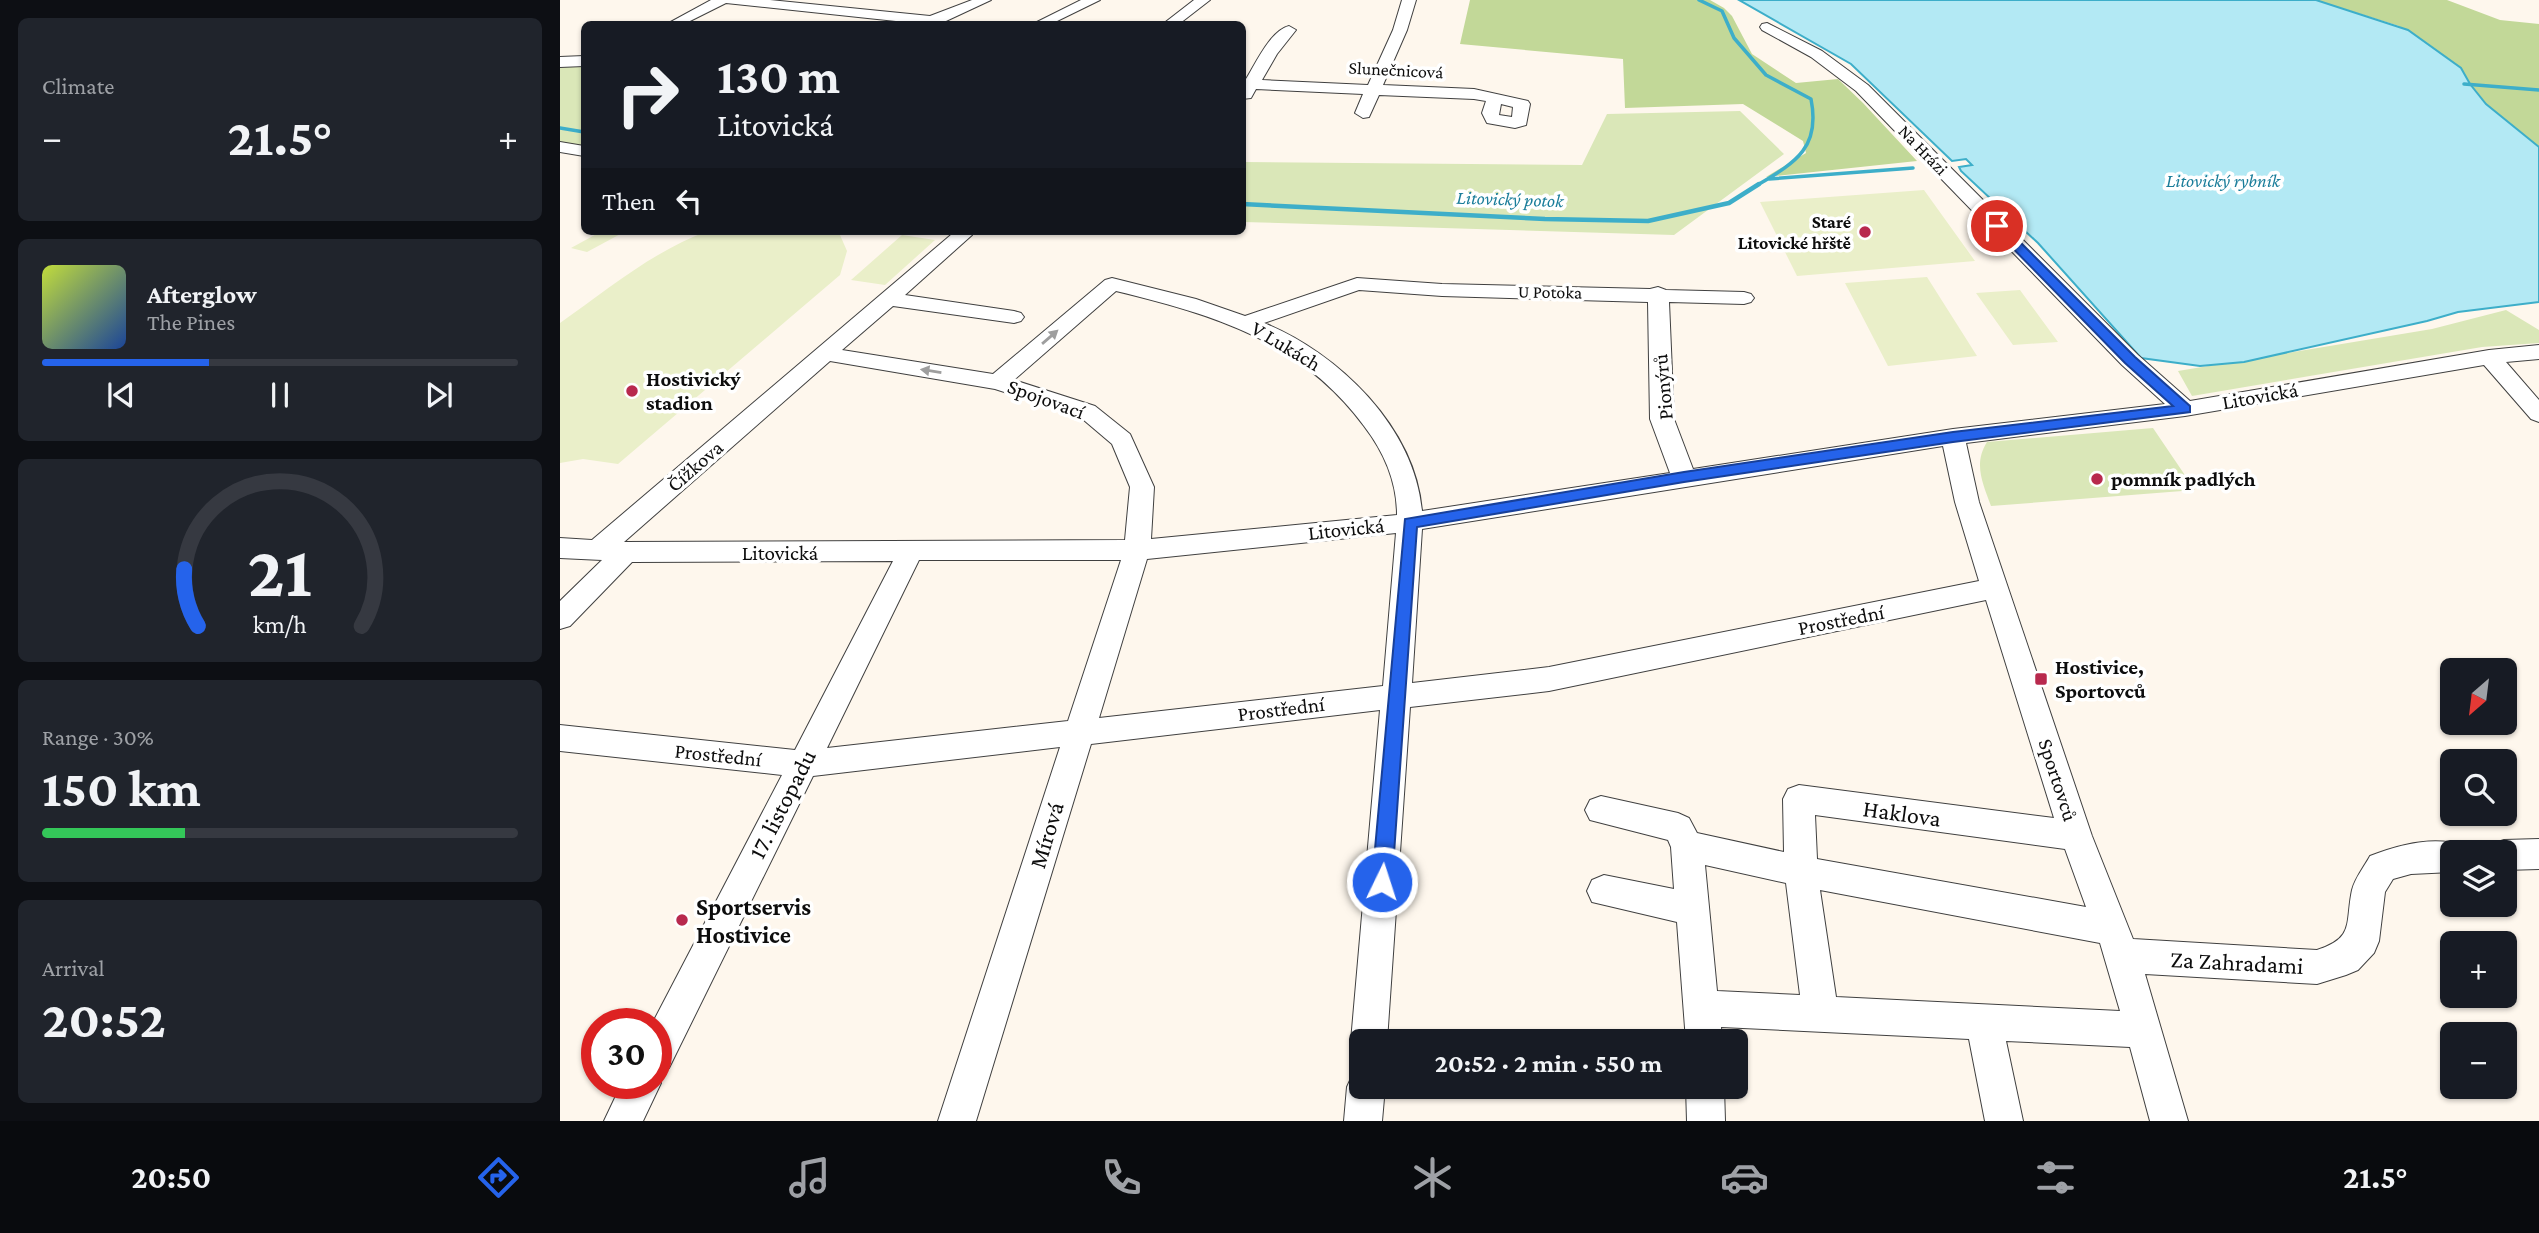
<!DOCTYPE html>
<html lang="en">
<head>
<meta charset="utf-8">
<style>
	body { margin:0; font-family:"Crimson Pro",serif; background:#20242c; color:#f1f3f6; height:100vh; display:flex; flex-direction:column; font-size:26px; white-space:nowrap }
	* { box-sizing:border-box; margin:0 }
	p { font-size:23px; color:#9ea1a6 }
	.icon { flex:none; width:38px; height:38px; fill:none; stroke:currentColor; stroke-width:2; stroke-linecap:round; stroke-linejoin:round }
	.map { position:relative; flex:1; overflow:hidden }
	.sheet { display:flex; flex-direction:column; gap:18px; padding:18px; background:#0d0f14; width:560px }
	.sheet>* { flex:none }
	.hud { position:absolute; left:21px; top:21px; width:665px; height:214px; border-radius:10px; box-shadow:0 2px 5px #0004; background:#171b24; color:#f1f3f6; overflow:hidden }
	.needle { width:46px; rotate:208deg }
	.controls { position:absolute; left:1880px; top:658px; display:grid; gap:14px }
	.controls a { display:grid; place-items:center; width:77px; height:77px; border-radius:10px; background:#171b24; box-shadow:0 2px 5px #0004; font-size:35px }
	.speed { position:absolute; left:21px; top:1008px; display:flex; gap:14px; font-size:35px; font-weight:700; text-align:center }
	.speed>* { display:grid; place-content:center; width:91px; height:91px; border-radius:50%; background:#171b24; box-shadow:0 2px 5px #0004; line-height:1 }
	.speed .limit { border:10px solid #d22; background:#fff; color:#111 }
	.pin { position:absolute; display:grid; place-items:center; width:60px; height:60px; color:#fff; margin:-30px; border:4px solid #fff; border-radius:50%; box-shadow:0 2px 7px #0007 }
	.me { position:absolute; width:77px; margin:-38px; rotate:4deg; stroke-linejoin:round; filter:drop-shadow(0 0 5px #0008) }
	.turn { display:flex; align-items:center; gap:24px; height:147px; padding:0 21px; font-size:32px }
	.turn .icon { width:91px; height:91px; stroke-width:2.5 }
	.turn b { display:block; font-size:49px; line-height:60px }
	.then { display:flex; align-items:center; height:66px; padding:0 21px; background:#0003; gap:14px; font-size:26px }
	.big { font-size:52px; font-weight:700; line-height:1.1 }
	.sheet .widget { flex:1; display:flex; flex-direction:column; justify-content:center; gap:10px; min-width:0; padding:0 24px; border-radius:10px; background:#20242c }
	.sheet .dial { align-items:center; gap:0 }
	.dial svg { height:182px; overflow:visible; fill:none; stroke:#363941; stroke-width:7; stroke-linecap:round; text-anchor:middle }
	.dial text { fill:#f1f3f6; stroke:none }
	.song { display:flex; align-items:center; gap:21px }
	.cover { width:84px; height:84px; border-radius:10px; background:linear-gradient(135deg,hsl(70 70% 55%),hsl(220 70% 35%)) }
	.played { height:7px; border-radius:4px; background:linear-gradient(90deg,#2563eb 35%,#363941 35%) }
	.keys { display:flex; justify-content:space-around; direction:ltr }
	.heat { display:flex; justify-content:space-between; align-items:center; font-size:38px; direction:ltr }
	.charge { height:10px; border-radius:5px; background:linear-gradient(90deg,#34c759 30%,#363941 0) }
	.trip { position:absolute; left:789px; top:1029px; width:399px; height:70px; border-radius:10px; background:#171b24; box-shadow:0 2px 5px #0004; font-weight:700; line-height:70px; text-align:center }
	.menu { display:flex; height:112px; justify-content:space-around; align-items:center; background:#090b0e; color:#9ea1a6 }
	.menu .icon { width:49px; height:49px }
	.menu .selected { color:#2563eb }
	.menu b { font-size:32px; color:#f1f3f6 }
	main { display:flex; flex:1; min-height:0 }
	.map>svg:first-child { display:block }
	.green { fill:#dae7b8 }
	.forest { fill:#c2d898 }
	.pitch { fill:#eaefc9 }
	.water { fill:#b3e9f4; stroke:#3daec9; stroke-width:2 }
	.lines { fill:none; stroke-linecap:round; stroke-linejoin:round }
	.stream-far1 { stroke:#3daec9; stroke-width:3.5 }
	.stream { stroke:#3daec9; stroke-width:4.5 }
	.minor-casing { stroke:#404040; stroke-width:2 }
	.minor { fill:#fff; fill-rule:evenodd }
	.oneway { fill:#9e9e9e }
	.route { fill:#2563eb; stroke:#184099; stroke-width:2 }
	.poi-dot { fill:#b8294d; stroke:#fff; stroke-width:2.5 }
	.labels { text-anchor:middle; dominant-baseline:central; stroke-width:7; stroke-linejoin:round; paint-order:stroke }
	.far-street-label { font-size:18px; fill:#0d0d0d; stroke:#fff }
	.far-poi-label { font-size:18px; font-weight:bold; fill:#0d0d0d; stroke:#fff; text-anchor:end }
	.far-water-label { font-size:19px; font-style:italic; fill:#1a7d9a; stroke:#fff }
	.street-label { font-size:21px; fill:#0d0d0d; stroke:#fff }
	.poi-label { font-size:21px; font-weight:bold; fill:#0d0d0d; stroke:#fff; text-anchor:start }
	.near-street-label { font-size:24px; fill:#0d0d0d; stroke:#fff }
	.near-poi-label { font-size:24px; font-weight:bold; fill:#0d0d0d; stroke:#fff; text-anchor:start }
</style>
</head>
<body>
<main>
<section class="sheet">
<div class="widget"><p>Climate</p>
<div class="heat"><a>−</a><b class="big">21.5°</b><a>+</a></div>
</div>
<div class="widget">
<div class="song"><i class="cover"></i><div><b>Afterglow</b><p>The Pines</p></div></div>
<div class="played"></div>
<div class="keys"><svg class="icon" aria-label="previous" viewBox="0 0 24 24"><path d="M18 5L8 12l10 7zM5 5v14"/></svg><svg class="icon" aria-label="pause" viewBox="0 0 24 24"><path d="M8 5v14M16 5v14"/></svg><svg class="icon" aria-label="next" viewBox="0 0 24 24"><path d="M6 5l10 7-10 7zM19 5v14"/></svg></div>
</div>
<div class="widget dial"><svg viewBox="0 0 100 80">
<path d="M14 69A42 42 0 1 1 86 69"/>
<path d="M14 69A42 42 0 0 1 8 44" stroke="#2563eb"/>
<text x="50" y="56" font-size="32" font-weight="700">21</text>
<text x="50" y="72" font-size="11">km/h</text>
</svg></div>
<div class="widget"><p>Range · 30%</p><b class="big">150 km</b><div class="charge"></div></div>
<div class="widget"><p>Arrival</p><b class="big">20:52</b></div>
</section>
<div class="map">
<svg width="1979" height="1121" viewBox="0 0 1979 1121">
	<rect width="100%" height="100%" fill="#fef7ed"/>
	<path class="green" d="M18 65 24 66V147L0 143V68Z
		M1180 111 1224 154 1114 235 683 222V162L1022 165 1047 114Z
		M1946 310 1979 330V343L1922 347 1632 396 1618 371 1872 329Z
		M1593 428 1635 490 1431 506C1423 484 1413 464 1427 442Z"/>
	<path class="forest" d="M910 0H1150L1164 8 1172 16 1192 54 1236 83 1278 79 1303 103 1357 161 1206 177 1246 153 1243 141 1183 104 1065 108 1063 59 900 44Z
		M1756 0H1887L1940 20 1979 24V147L1926 104 1910 84 1901 68 1839 26Z"/>
	<path class="pitch" d="M1364 190 1415 261 1237 276 1200 202Z
		M42 231H66L27 252 11 248Z
		M148 231H274L280 235 287 251 280 275 58 464 23 459 0 463V323C47 290 93 251 148 231Z
		M342 235 375 240 325 285 291 280Z
		M1367 277 1417 356 1328 366 1285 283Z
		M1460 290 1498 342 1453 345 1416 293Z"/>
	<path class="water" d="M1179 0H1756L1848 30 1901 68 1910 84 1926 104 1979 147V302L1898 312 1867 321 1684 362 1640 366 1581 358 1478 243 1401 171 1399 167 1412 165 1406 159 1392 161 1291 64Z"/>
	<g class="lines">
		<path class="stream-far1" d="M1139 0 1162 11 1174 38 1206 75 1251 99C1261 149 1234 163 1196 186
			M1904 84 1979 90
			M0 128 24 132
			M1209 179 1353 168"/>
		<path class="stream" d="M682 204 985 219 1088 221 1169 203 1199 184"/>
		<defs>
			<path id="minor" d="M151 0H210L370 16 412 0H431L386 21 389 24H364L166 3 124 24H107Z
				M521 0H540L491 24H473Z
				M634 0H650L619 24H603Z
				M842 0H856L847 30 823 85 914 89 968 101 970 104 966 125 955 128 927 123 922 113 926 101 914 99 819 95 809 117 803 118 795 113 803 94 696 89 691 98 682 99V79H686C696 63 710 31 729 26L736 30 717 54 702 80 808 85 833 30ZM941 104 953 107 952 117 939 115Z
				M1207 23 1262 51 1308 85 1578 355 1630 401 1929 350 1979 345V359L1946 362 1979 400V422L1971 419 1924 365 1625 416 1406 443 1419 502 1532 836 1573 939 1757 950C1795 938 1785 923 1792 890 1795 878 1804 867 1810 856 1838 845 1875 835 1904 846L1906 852H1892V872L1851 874 1833 879 1825 892 1819 941 1814 953 1798 970 1786 975 1757 984 1585 974 1628 1121H1590L1570 1047 1446 1041 1463 1121H1425L1409 1039 1161 1027 1162 1041H1126L1117 922 1032 902 1027 891 1032 880 1044 875 1114 889 1111 847 1108 840 1030 820 1025 810 1030 800 1041 796 1118 813 1129 818 1137 833 1224 852 1223 799 1228 789 1239 785 1494 818 1426 600 989 691 850 707 827 1041H802V1056L796 1054 791 1041 820 710 531 744 416 1121H378L500 747 253 776 109 1068 97 1073 101 1083 83 1121H44L62 1083H96V1024H92L222 775 0 751V725L235 750 333 561 72 562 10 626 0 629V601L42 560 0 558V538L32 540 392 234 391 231H411L412 235 345 295 454 311 461 313 464 317 461 321 454 323 333 306 282 350 433 374 545 280 552 278 636 299 685 316 797 278 882 284 1090 289 1098 287 1106 290 1184 292 1191 294 1194 298 1191 302 1184 304 1109 302 1114 419 1133 469 1393 429 1605 404 1562 365 1296 91 1251 57 1202 30 1200 27 1202 24ZM799 290 882 296 1088 302 1090 419 1110 473 862 511C855 427 778 353 704 323ZM556 291C655 315 741 341 804 426 824 452 837 482 837 515L591 539 594 487 570 434 535 406 454 380ZM270 361 435 389 519 416 552 444 570 487 565 540 64 542ZM1383 446 1395 502 1419 581 989 667 852 683 862 529ZM836 533 823 686 539 718 587 559ZM359 560H561L508 721 267 748ZM1255 815 1505 849 1526 907 1257 859ZM1145 865 1226 883 1240 995 1157 991ZM1260 890 1540 943 1560 1011 1276 997Z
				M24 56V66L0 67V57Z
				M0 142 24 146V156L0 152Z
				M1979 839V869L1944 870V852H1929L1932 844 1944 840Z
				M802 1070V1087H825L822 1121H784L787 1087 793 1074Z
				M1126 1087H1164L1165 1121H1127Z"/>
		</defs>
		<use href="#minor" class="minor-casing"/>
		<use href="#minor" class="minor"/>
	</g>
	<defs><path id="oneway-solid" d="M-6-.8H1V-3.2L6.5 0L1 3.2V.8H-6Z" transform="scale(1.75)"/></defs>
	<g class="oneway">
		<use href="#oneway-solid" transform="translate(490 337) rotate(-41)"/>
		<use href="#oneway-solid" transform="translate(371 371) rotate(-171)"/>
	</g>
	<path class="route" d="M1437 222 1441 223 1575 357 1630 406V412L1393 442 1124 482 857 527 832 882 829 889 822 891 815 889 812 882 845 519 1124 472 1393 432 1613 406 1565 363 1433 228V223Z"/>
	<g class="poi-dot">
		<circle cx="1305" cy="232" r="7"/>
		<circle cx="72" cy="391" r="7"/>
		<circle cx="1537" cy="479" r="7"/>
		<rect x="1474" y="672" width="14" height="14" rx="3.5"/>
		<circle cx="122" cy="920" r="7"/>
	</g>
	<g class="labels">
		<g class="far-street-label">
			<text transform="translate(836 70) rotate(3)">Slunečnicová</text>
			<text transform="translate(1363 150) rotate(46)">Na Hrázi</text>
			<text transform="translate(990 292) rotate(1)">U Potoka</text>
		</g>
		<g class="far-poi-label">
			<text x="1291" y="222">Staré<tspan x="1291" dy="21">Litovické hřště</tspan></text>
		</g>
		<g class="far-water-label">
			<text x="1663" y="180">Litovický rybník</text>
			<text transform="translate(950 199) rotate(2)">Litovický potok</text>
		</g>
		<g class="street-label">
			<text transform="translate(726 346) rotate(31)">V Lukách</text>
			<text transform="translate(1103 387) rotate(-95)">Pionýrů</text>
			<text transform="translate(1700 396) rotate(-10)">Litovická</text>
			<text transform="translate(486 399) rotate(20)">Spojovací</text>
			<text transform="translate(135 466) rotate(-41)">Čížkova</text>
			<text transform="translate(786 529) rotate(-6)">Litovická</text>
			<text x="220" y="553">Litovická</text>
			<text transform="translate(1281 620) rotate(-11)">Prostřední</text>
			<text transform="translate(721 709) rotate(-7)">Prostřední</text>
			<text transform="translate(158 755) rotate(6)">Prostřední</text>
			<text transform="translate(1498 780) rotate(72)">Sportovců</text>
		</g>
		<g class="poi-label">
			<text x="86" y="379">Hostivický<tspan x="86" dy="24">stadion</tspan></text>
			<text x="1551" y="479">pomník padlých</text>
			<text x="1495" y="667">Hostivice,<tspan x="1495" dy="24">Sportovců</tspan></text>
		</g>
		<g class="near-street-label">
			<text transform="translate(222 804) rotate(-63)">17. listopadu</text>
			<text transform="translate(1342 813) rotate(8)">Haklova</text>
			<text transform="translate(486 835) rotate(-73)">Mírová</text>
			<text transform="translate(1677 962) rotate(3)">Za Zahradami</text>
		</g>
		<g class="near-poi-label">
			<text x="136" y="906">Sportservis<tspan x="136" dy="28">Hostivice</tspan></text>
		</g>
	</g>
</svg>
<div class="controls">
<a><svg class="needle" viewBox="-14 -14 28 28"><path d="M0-13l5 13h-10z" fill="#e53935"/><path d="M0 13l5-13h-10z" fill="#9ea1a6"/></svg></a>
<a><svg class="icon" aria-label="search" viewBox="0 0 24 24"><circle cx="10" cy="10" r="6"/><path d="M15 15l6 6"/></svg></a>
<a><svg class="icon" aria-label="layers" viewBox="0 0 24 24"><path d="M12 4l9 5-9 5-9-5zM3 14l9 5 9-5"/></svg></a>
<a>+</a>
<a>−</a>
</div>
<div class="speed"><div class="limit">30</div></div>
<div class="pin" style="left:1437px;top:226px;background:#d93025"><svg class="icon" aria-label="arrive" viewBox="0 0 24 24"><path d="M6 21V4h12l-3 4 3 4H6"/></svg></div>
<svg class="me" style="left:822px;top:882px" viewBox="-20 -20 40 40"><circle r="17" fill="#2563eb" stroke="#fff" stroke-width="3"/><path d="M0-11L8 9 0 5-8 9z" fill="#fff"/></svg>
<div class="trip">20:52 · 2 min · 550 m</div>
<div class="hud">
<div class="turn"><svg class="icon" aria-label="right" viewBox="0 0 24 24"><path d="M7 20v-9h11M14 6l5 5-5 5"/></svg><div><b>130 m</b>Litovická</div></div>
<div class="then">Then<svg class="icon" aria-label="left" viewBox="0 0 24 24"><path d="M17 20v-9H6M10 6l-5 5 5 5"/></svg></div>
</div>
</div>
</main>
<nav class="menu">
<b>20:50</b>
<svg class="icon selected" aria-label="directions" viewBox="0 0 24 24"><path d="M12 3l9 9-9 9-9-9zM9 14v-3h6M13 9l2 2-2 2"/></svg>
<svg class="icon" aria-label="music" viewBox="0 0 24 24"><path d="M9 18V5l10-2v13"/><circle cx="6" cy="18" r="3"/><circle cx="16" cy="16" r="3"/></svg>
<svg class="icon" aria-label="phone" viewBox="0 0 24 24"><path d="M5 4h4l2 5-3 2q2 4 5 5l2-3 5 2v4C11 20 4 13 5 4z"/></svg>
<svg class="icon" aria-label="climate" viewBox="0 0 24 24"><path d="M12 3v18M4 7l16 10M4 17L20 7"/></svg>
<svg class="icon" aria-label="car" viewBox="0 0 24 24"><path d="M5 17H2v-5l4-1 3-4h7l3 4 3 1v5h-3M9 17h6M6 11h13"/><circle cx="7" cy="17" r="2"/><circle cx="17" cy="17" r="2"/></svg>
<svg class="icon" aria-label="filters" viewBox="0 0 24 24"><path d="M4 7h16M4 17h16"/><circle cx="9" cy="7" r="2"/><circle cx="15" cy="17" r="2"/></svg>
<b>21.5°</b>
</nav>
</body>
</html>
